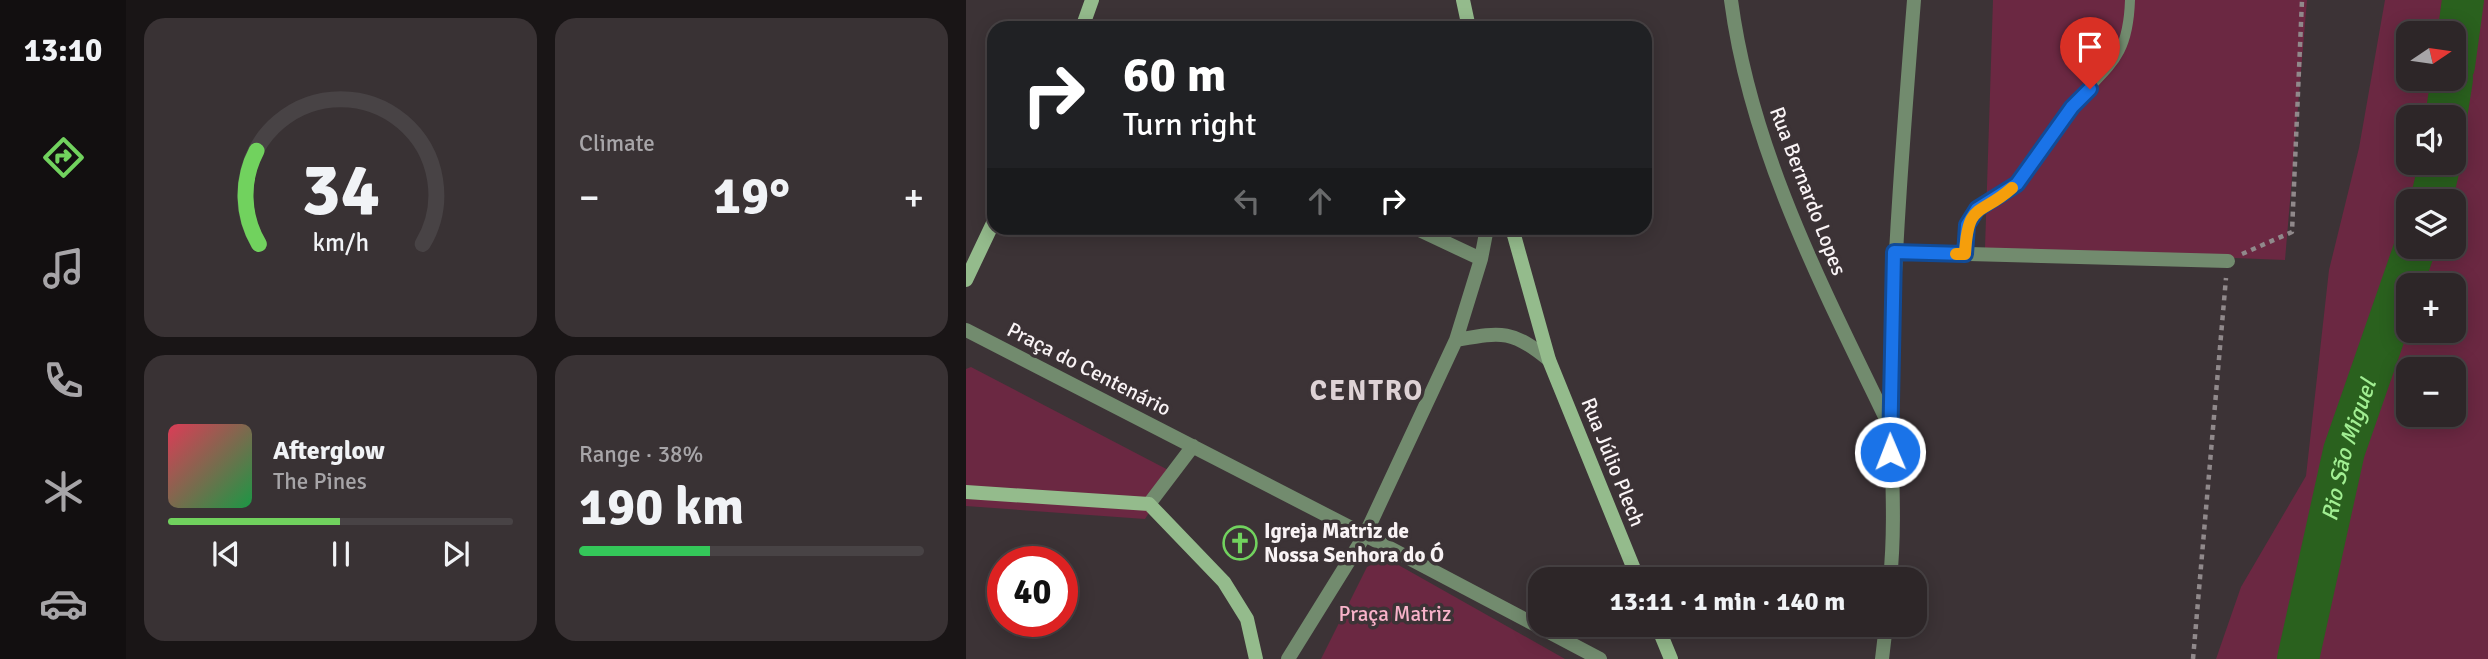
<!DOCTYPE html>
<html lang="en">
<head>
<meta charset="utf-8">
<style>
	body { margin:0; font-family:Signika,sans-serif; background:#393234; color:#f1f3f6; height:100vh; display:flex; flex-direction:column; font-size:26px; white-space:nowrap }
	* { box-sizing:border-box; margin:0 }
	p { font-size:23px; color:#a7a5a8 }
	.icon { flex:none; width:38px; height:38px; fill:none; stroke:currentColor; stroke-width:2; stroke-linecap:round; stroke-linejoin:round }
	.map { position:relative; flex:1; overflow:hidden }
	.panel { display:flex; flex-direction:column; gap:18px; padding:18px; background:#191516; width:840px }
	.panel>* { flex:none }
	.banner { position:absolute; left:21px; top:21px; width:665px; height:214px; border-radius:21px; box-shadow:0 4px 18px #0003,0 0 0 2px #484345; background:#202124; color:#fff; overflow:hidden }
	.needle { width:46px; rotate:77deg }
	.tools { position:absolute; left:1430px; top:21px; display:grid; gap:14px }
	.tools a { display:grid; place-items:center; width:70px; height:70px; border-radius:14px; background:#2d2628; box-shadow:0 4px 18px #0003,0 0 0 2px #484345; font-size:35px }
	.speed { position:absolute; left:21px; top:546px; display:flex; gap:14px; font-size:35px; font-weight:700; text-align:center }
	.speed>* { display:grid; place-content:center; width:91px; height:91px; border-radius:50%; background:#2d2628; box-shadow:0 4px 18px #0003,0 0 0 2px #484345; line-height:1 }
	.speed .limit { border:10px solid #d22; background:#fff; color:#111 }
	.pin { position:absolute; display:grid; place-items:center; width:60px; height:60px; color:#fff; margin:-72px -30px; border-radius:50% 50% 50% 0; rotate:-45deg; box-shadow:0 0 7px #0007 }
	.pin .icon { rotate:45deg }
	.me { position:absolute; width:77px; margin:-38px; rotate:359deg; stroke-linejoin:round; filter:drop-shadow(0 0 5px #0008) }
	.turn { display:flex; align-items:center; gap:24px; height:147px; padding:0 21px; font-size:32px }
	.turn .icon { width:91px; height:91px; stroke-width:2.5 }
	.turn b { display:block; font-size:49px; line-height:60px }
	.lanes { display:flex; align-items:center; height:66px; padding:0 21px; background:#0003; justify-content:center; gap:35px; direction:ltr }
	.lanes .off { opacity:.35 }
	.big { font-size:52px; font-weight:700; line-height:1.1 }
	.panel .widget { flex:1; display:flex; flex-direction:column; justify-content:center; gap:10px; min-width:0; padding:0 24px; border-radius:21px; background:#393234 }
	.panel .dial { align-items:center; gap:0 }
	.dial svg { height:182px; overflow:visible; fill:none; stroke:#484345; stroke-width:7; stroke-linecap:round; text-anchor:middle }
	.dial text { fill:#f1f3f6; stroke:none }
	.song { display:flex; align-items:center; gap:21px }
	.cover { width:84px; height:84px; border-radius:10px; background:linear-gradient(135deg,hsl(350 70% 55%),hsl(140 70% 35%)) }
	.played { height:7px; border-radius:4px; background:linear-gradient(90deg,#71d25e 50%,#484345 50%) }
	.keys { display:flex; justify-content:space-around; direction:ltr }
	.heat { display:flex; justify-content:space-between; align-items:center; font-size:38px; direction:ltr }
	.charge { height:10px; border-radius:5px; background:linear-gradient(90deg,#34c759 38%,#484345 0) }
	.panel .tiles { flex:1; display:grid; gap:18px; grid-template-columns:repeat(2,1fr) }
	.trip { position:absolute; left:562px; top:567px; width:399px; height:70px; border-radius:21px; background:#2d2628; box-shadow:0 4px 18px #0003,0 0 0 2px #484345; font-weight:700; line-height:70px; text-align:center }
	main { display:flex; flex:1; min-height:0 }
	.menu { display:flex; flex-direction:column; width:126px; justify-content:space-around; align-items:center; background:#120f10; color:#a7a5a8 }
	.menu .icon { width:49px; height:49px }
	.menu .on { color:#71d25e }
	.menu b { font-size:32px; color:#f1f3f6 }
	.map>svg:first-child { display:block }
	.green { fill:#6b2842; fill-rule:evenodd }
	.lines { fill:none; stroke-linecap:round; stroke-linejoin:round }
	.river { stroke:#2a611e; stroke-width:42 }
	.path { stroke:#90898b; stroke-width:4.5; stroke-dasharray:5 5; stroke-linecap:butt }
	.service { stroke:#728b6e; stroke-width:10 }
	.minor { stroke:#728b6e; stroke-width:14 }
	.tertiary { stroke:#728b6e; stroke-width:14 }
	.secondary { stroke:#94bb8c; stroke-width:14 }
	.route-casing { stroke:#114b97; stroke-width:18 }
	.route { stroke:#1a73e8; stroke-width:12 }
	.slow { stroke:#f59e0b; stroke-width:12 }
	.labels { text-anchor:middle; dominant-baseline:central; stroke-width:7; stroke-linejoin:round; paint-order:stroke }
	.street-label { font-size:21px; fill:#f9f3f5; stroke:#3c3336 }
	.poi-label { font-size:21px; font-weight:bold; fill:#f9f3f5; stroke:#3c3336; text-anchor:start }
	.park-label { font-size:21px; fill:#f9b3ca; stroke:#3c3336 }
	.water-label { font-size:23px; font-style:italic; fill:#a1ee92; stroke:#3c3336 }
	.district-label { font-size:28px; font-weight:bold; letter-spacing:2px; fill:#ded2d5; stroke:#3c3336 }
</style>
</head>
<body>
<main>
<nav class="menu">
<b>13:10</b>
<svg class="icon on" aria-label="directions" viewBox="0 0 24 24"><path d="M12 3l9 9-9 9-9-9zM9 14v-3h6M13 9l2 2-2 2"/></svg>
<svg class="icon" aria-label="music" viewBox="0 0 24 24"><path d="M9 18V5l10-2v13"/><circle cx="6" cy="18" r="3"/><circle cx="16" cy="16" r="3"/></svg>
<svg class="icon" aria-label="phone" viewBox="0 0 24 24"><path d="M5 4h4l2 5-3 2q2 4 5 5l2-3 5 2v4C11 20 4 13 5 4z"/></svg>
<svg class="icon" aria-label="climate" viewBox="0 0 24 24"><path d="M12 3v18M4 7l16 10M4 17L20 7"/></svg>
<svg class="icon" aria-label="car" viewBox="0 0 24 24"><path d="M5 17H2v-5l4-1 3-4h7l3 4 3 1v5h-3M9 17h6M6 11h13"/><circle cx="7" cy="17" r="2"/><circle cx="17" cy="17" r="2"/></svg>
</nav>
<section class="panel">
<div class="tiles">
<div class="widget dial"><svg viewBox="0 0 100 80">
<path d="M14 69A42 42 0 1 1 86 69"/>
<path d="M14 69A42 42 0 0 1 13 28" stroke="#71d25e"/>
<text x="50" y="56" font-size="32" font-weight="700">34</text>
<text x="50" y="72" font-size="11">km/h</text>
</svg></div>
<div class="widget"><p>Climate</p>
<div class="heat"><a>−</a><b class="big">19°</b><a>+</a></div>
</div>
<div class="widget">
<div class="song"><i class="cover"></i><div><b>Afterglow</b><p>The Pines</p></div></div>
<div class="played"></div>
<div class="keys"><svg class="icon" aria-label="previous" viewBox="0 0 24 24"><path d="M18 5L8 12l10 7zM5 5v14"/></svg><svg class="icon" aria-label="pause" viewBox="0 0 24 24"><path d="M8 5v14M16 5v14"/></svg><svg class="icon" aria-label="next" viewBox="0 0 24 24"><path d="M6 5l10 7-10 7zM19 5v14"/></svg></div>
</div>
<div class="widget"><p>Range · 38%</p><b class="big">190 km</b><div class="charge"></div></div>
</div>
</section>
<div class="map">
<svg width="1522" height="659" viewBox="0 0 1522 659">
	<rect width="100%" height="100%" fill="#3c3336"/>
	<path class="green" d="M1027 0H1341L1319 260 1019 248Z
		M1419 0H1522V659H1250L1275 587 1340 476 1363 270 1393 148ZM1442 33H1488V79H1442ZM1442 117H1488V163H1442ZM1442 201H1488V247H1442ZM1442 285H1488V331H1442ZM1442 369H1488V415H1442Z
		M5 367 208 473 179 519 0 506V369Z
		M420 558 599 659H355L401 567Z"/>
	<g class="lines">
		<g class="river">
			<path d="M1488 66 1497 0"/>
			<path d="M1480 117 1486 79"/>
			<path d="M1465 201 1474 163"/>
			<path id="s1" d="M1332 659 1378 451 1449 247"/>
		</g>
		<path class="path" d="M1276 254 1326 232 1336 0
			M1227 659 1260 278"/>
		<path class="service" d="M999 254C1003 189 1023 219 1052 183 1070 159 1085 132 1105 108 1140 66 1162 62 1164 0"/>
		<path class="minor" d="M765 0C785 152 858 290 924 427
			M449 228 515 259
			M928 252 1262 261
			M0 330 399 535 634 659
			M490 340C535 332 546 329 583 360
			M183 504 227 446
			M322 659 399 535 490 340 515 259 521 228"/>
		<path class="tertiary" d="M924 579C931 513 923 444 925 377 928 251 938 126 948 0
			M916 659 920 625"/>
		<path class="secondary" d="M497 0 503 28
			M116 28 126 0
			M546 228 583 360 672 579
			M0 280 28 221
			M0 492 183 504 258 582 281 619 290 659
			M691 625 705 659"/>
	</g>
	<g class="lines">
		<defs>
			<path id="route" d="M924 452 928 252 999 254 1001 225 1011 209 1051 184 1106 107 1124 89"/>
		</defs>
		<use href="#route" class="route-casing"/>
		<use href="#route" class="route"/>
		<path class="slow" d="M990 254H999C1002 201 1013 217 1046 188"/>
	</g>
	<defs>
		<symbol id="church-ring" viewBox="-11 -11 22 22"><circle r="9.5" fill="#3c3336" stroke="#71d25e" stroke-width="1.5"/><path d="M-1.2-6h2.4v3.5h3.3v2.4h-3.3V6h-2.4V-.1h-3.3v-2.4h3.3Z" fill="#71d25e"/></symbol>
	</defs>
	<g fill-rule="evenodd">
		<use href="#church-ring" x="255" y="524" width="38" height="38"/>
	</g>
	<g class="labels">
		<g class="street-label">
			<text transform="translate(842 191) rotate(69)">Rua Bernardo Lopes</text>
			<text transform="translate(123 369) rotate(27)">Praça do Centenário</text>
			<text transform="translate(647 462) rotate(68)">Rua Júlio Plech</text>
		</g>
		<g class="poi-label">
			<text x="298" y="531">Igreja Matriz de<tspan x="298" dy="24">Nossa Senhora do Ó</tspan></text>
		</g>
		<g class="park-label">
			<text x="429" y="614">Praça Matriz</text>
		</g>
		<g class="water-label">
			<text stroke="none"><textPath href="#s1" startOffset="215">Rio São Miguel</textPath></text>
		</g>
		<g class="district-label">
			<text x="401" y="391">CENTRO</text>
		</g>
	</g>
</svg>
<div class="tools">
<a><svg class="needle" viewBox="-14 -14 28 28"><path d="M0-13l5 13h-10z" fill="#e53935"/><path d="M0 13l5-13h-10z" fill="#a7a5a8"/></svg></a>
<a><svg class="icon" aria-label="sound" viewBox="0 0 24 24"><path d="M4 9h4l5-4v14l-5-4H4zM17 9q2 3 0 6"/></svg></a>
<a><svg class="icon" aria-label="layers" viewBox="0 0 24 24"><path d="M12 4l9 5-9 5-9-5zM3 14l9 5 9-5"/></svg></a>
<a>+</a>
<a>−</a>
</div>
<div class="speed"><div class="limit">40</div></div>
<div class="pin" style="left:1124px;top:89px;background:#d93025"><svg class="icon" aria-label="arrive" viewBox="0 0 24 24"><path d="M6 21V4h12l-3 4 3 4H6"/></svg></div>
<svg class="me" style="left:924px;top:452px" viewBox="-20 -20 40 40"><circle r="17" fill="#1a73e8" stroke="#fff" stroke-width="3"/><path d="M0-11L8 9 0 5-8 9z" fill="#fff"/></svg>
<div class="trip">13:11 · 1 min · 140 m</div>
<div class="banner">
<div class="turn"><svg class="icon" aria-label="right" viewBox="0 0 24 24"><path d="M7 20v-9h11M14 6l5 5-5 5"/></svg><div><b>60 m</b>Turn right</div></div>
<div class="lanes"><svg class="icon off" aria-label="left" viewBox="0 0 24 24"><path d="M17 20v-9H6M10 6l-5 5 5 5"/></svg><svg class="icon off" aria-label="ahead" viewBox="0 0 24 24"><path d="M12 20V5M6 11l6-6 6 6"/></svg><svg class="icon" aria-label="right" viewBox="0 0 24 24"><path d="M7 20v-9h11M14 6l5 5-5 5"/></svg></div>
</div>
</div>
</main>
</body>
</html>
